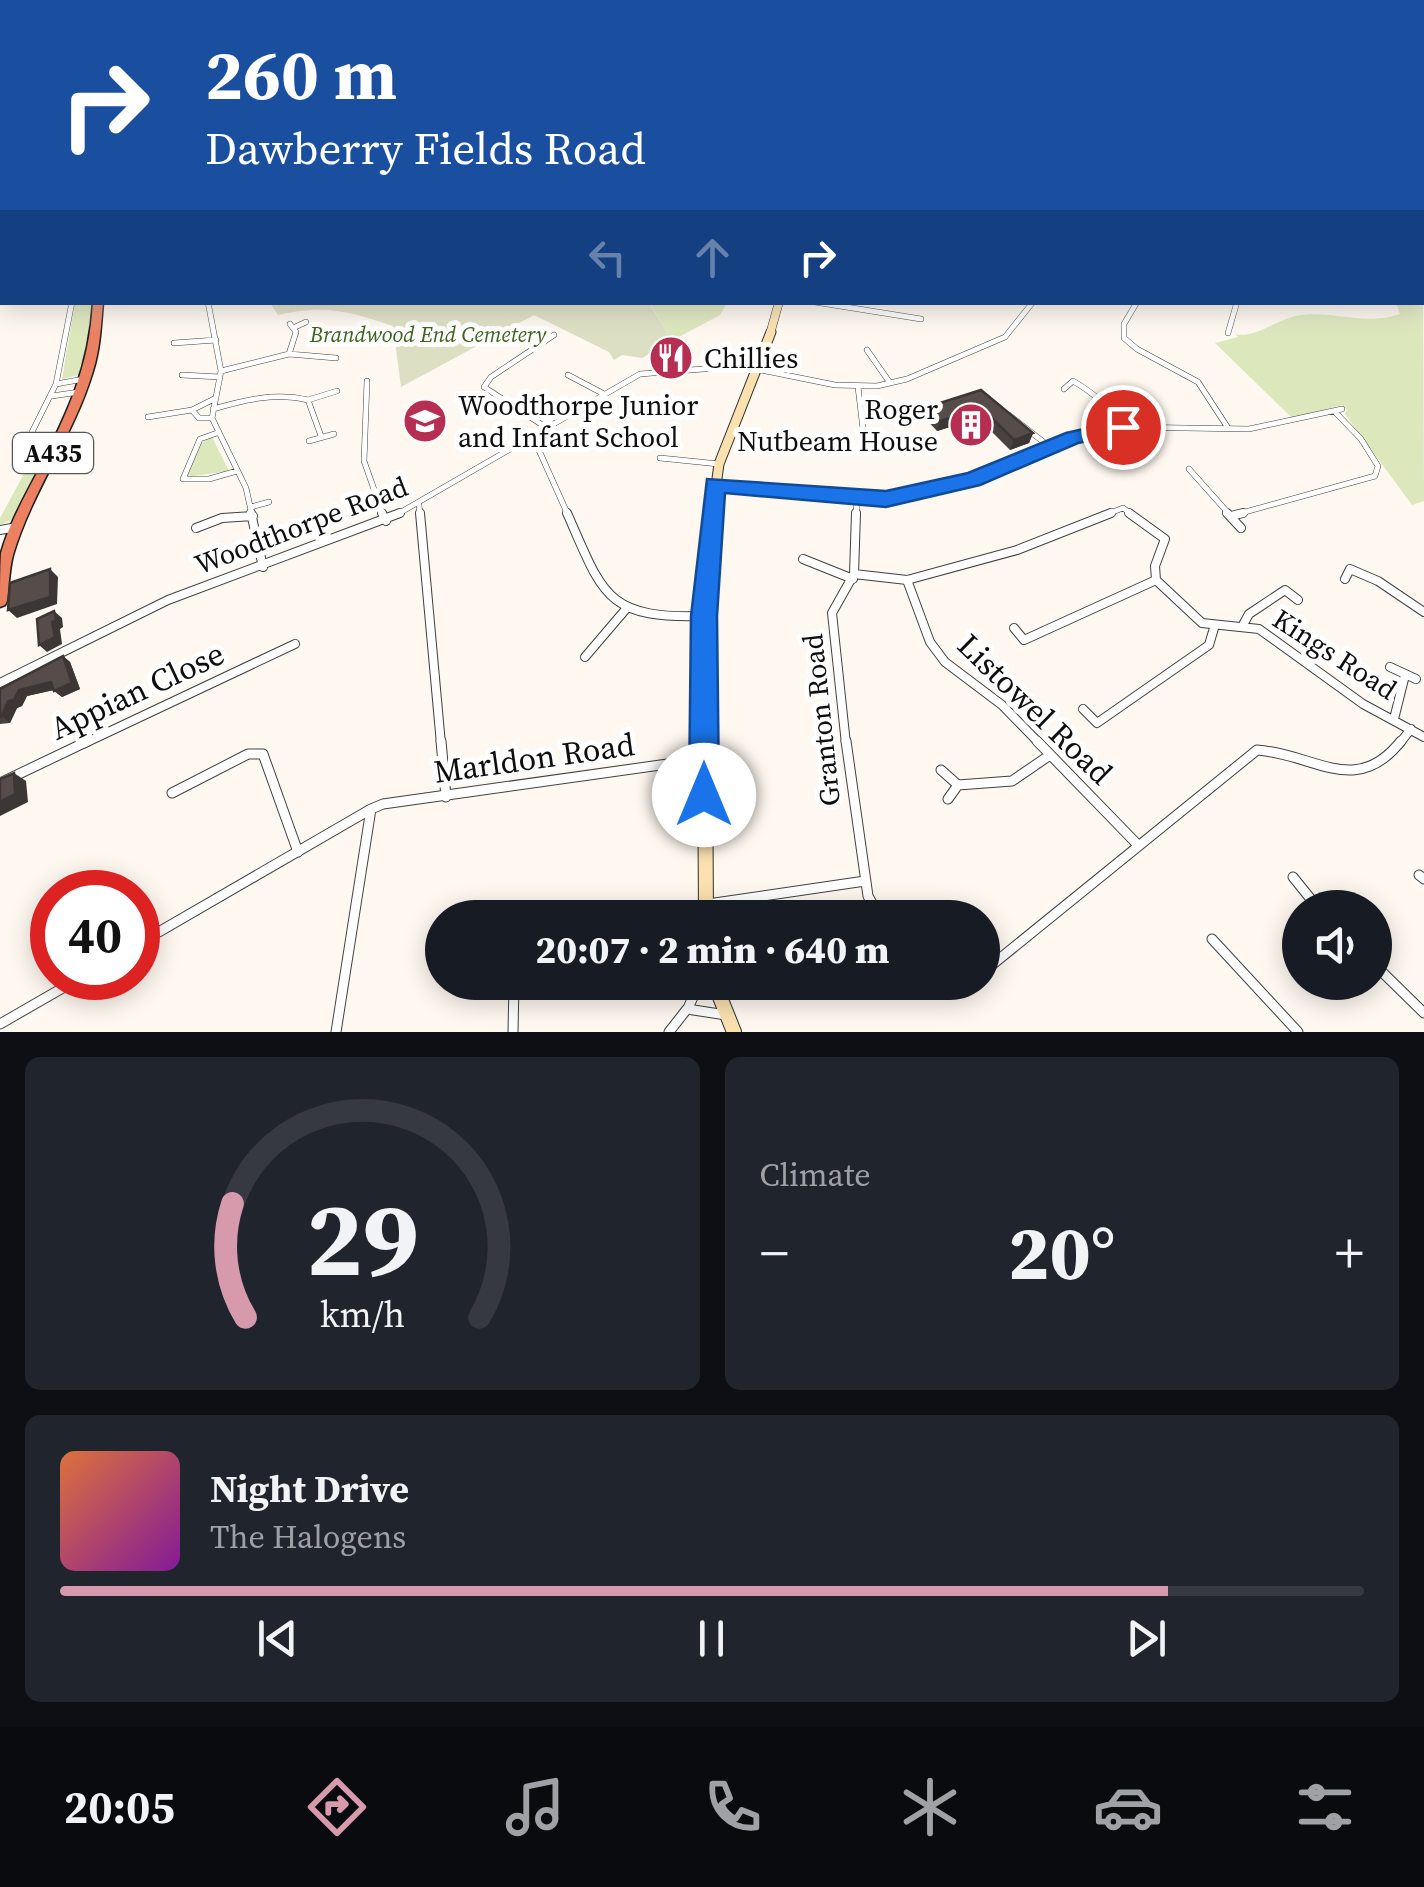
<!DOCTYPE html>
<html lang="en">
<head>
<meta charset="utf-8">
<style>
	body { margin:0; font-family:"Source Serif 4",serif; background:#20242c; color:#f1f3f6; height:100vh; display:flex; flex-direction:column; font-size:38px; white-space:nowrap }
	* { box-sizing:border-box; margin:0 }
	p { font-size:32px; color:#9ea1a6 }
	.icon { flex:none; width:55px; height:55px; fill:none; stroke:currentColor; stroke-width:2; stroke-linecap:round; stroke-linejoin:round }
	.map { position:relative; height:1032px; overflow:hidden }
	.panel { display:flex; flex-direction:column; gap:25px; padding:25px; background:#0d0f14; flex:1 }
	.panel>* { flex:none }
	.guide { position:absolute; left:0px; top:0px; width:1425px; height:305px; box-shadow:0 5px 25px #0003; background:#1a4fa0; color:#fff; overflow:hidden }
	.buttons { position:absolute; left:1282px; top:890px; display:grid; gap:20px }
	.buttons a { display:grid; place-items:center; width:110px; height:110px; border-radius:50%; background:#171b24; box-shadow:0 5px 25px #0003; font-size:50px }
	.speed { position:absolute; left:30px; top:870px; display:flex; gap:20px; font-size:50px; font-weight:700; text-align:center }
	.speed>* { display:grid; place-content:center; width:130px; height:130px; border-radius:50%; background:#171b24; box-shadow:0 5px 25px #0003; line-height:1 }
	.speed .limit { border:15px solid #d22; background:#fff; color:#111 }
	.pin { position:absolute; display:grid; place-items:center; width:85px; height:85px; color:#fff; margin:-42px; border:5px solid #fff; border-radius:50%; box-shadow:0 2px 10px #0007 }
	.me { position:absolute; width:110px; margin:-55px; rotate:0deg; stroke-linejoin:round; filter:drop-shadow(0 0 8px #0008) }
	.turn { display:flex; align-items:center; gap:35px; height:210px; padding:0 40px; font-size:45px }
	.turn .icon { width:130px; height:130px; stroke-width:2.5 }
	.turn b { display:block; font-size:70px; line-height:85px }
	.lanes { display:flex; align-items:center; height:95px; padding:0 40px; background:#0003; justify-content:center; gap:50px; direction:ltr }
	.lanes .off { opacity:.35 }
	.big { font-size:75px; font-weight:800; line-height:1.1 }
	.panel .widget { flex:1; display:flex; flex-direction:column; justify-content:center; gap:15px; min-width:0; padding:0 35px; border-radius:15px; background:#20242c }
	.panel .dial { align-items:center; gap:0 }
	.dial svg { height:260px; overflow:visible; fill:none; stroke:#363941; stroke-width:7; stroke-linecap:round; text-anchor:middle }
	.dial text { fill:#f1f3f6; stroke:none }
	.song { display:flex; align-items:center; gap:30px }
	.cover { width:120px; height:120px; border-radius:15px; background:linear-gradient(135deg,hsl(20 70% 55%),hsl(290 70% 35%)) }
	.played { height:10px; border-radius:5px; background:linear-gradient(90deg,#d79aad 85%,#363941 85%) }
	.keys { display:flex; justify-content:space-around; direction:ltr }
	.heat { display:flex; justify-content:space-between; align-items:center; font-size:55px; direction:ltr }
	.panel .tiles { flex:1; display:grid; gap:25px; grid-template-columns:1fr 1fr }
	.widget:last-child { grid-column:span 2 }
	.trip { position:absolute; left:425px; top:900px; width:575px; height:100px; border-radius:50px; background:#171b24; box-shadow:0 5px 25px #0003; font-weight:800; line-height:100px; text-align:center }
	.tab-bar { display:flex; height:160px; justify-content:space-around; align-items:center; background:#090b0e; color:#9ea1a6 }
	.tab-bar .icon { width:70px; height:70px }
	.tab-bar .selected { color:#d79aad }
	.tab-bar b { font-size:45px; color:#f1f3f6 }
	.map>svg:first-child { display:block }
	.green { fill:#dce7bc }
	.cemetery { fill:#dcdfc2 }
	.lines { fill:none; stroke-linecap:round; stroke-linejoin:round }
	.street-far2-casing { stroke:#414141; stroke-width:6 }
	.street-far1-casing { stroke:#414141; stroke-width:10 }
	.street-casing { stroke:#414141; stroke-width:11 }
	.secondary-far3-casing { stroke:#303030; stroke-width:9 }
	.secondary-far2-casing { stroke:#303030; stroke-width:11 }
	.secondary-far1-casing { stroke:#303030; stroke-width:14 }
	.secondary-casing { stroke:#303030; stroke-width:16 }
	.highway-casing { stroke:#1f1f1f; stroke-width:3 }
	.street-far2 { stroke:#fff; stroke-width:5 }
	.street-far1 { stroke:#fff; stroke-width:8 }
	.street { stroke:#fff; stroke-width:9 }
	.secondary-far3 { stroke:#fae1af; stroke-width:8 }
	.secondary-far2 { stroke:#fae1af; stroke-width:9 }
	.secondary-far1 { stroke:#fae1af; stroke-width:11 }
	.secondary { stroke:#fae1af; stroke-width:14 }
	.highway { fill:#ec8161; fill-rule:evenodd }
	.wall { fill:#4a4240 }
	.shaded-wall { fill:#3c3634 }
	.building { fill:#564d4b; stroke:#3c3634; stroke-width:2.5 }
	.route { fill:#1a73e8; stroke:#114b97; stroke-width:2.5 }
	.labels { text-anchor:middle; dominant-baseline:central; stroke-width:10; stroke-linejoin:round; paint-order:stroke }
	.far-park-label { font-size:22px; font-style:italic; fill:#3e6322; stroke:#fff }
	.shield { fill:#fff; stroke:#565656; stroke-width:2.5 }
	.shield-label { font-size:25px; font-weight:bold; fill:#0e0e0e }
	.poi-label { font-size:28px; fill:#0e0e0e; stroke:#fff; text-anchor:start }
	.street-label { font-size:28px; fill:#0e0e0e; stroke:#fff }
	.near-street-label { font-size:32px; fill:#0e0e0e; stroke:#fff }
</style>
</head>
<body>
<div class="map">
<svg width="1424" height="1032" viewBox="0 0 1424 1032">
	<rect width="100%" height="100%" fill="#fef8f0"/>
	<path class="green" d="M1423 269 1424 501 1412 505 1345 414 1347 410 1342 405 1292 418 1215 343 1238 337 1235 334C1254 339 1276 320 1296 316 1330 309 1366 327 1400 314L1396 303 1422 302Z
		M649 302 727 303 720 315 677 338 668 333Z
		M75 303H92V329L83 374 62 379Z
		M212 437 229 471 187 477 201 443Z
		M38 446 47 448V453L18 517 0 525V518L32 459 12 461 19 452Z"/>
	<path class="cemetery" d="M270 303H649L668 333 677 338 642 358 622 355 614 360 609 352 534 315 401 387 393 326C348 311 325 304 278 315Z"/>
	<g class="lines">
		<defs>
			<path id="street-far2" d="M208 302 221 371 212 418 246 488 252 515
				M815 302 921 319
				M1137 302 1124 324V338L1137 349 1198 382 1228 428
				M293 328 306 322
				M1228 333 1237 302
				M174 343 216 340
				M867 350 890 383
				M289 354 336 358
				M734 364 764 351
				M221 371 289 354 296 332 290 324
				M182 375 220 377
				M568 375 604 394
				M367 381 364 461 383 515
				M56 384 84 379
				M858 387 863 429
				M1064 389 1073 381C1094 393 1110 407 1123 427
				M52 396 79 392
				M308 400 337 391
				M213 409C245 400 275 392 308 400L321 436
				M1009 415 1050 447
				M148 417 192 410
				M212 418H199L192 410 216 398
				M547 428 484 387 491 377 554 335
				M217 433 200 439 183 479H209L237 471
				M533 437 568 515
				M309 441 334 434
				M24 448 56 384 72 302
				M660 458 719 464
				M1189 469 1230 515
				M715 485 885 499 973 480 1098 431 1123 427 1249 429 1342 409
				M419 505 420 515
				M251 507 269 502
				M396 515 640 374 741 366 835 385 877 386 907 379 1005 337 1033 302
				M856 515 857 500
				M1105 515 1123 508 1133 515
				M1234 515 1375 476 1378 466 1361 439 1336 413"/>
			<path id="street-far1" d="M251 513 263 567
				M382 513 386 521
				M420 513 441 744
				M567 513C603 594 605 619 703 616
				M1129 513 1165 539 1155 566 1156 580 1202 623 1259 629 1363 704 1424 737
				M1227 513 1241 528
				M1231 516 1243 513
				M196 528 222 518 253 516
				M0 530 17 527
				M803 559 853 579
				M854 574 907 580 1017 550 1111 513
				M1345 579 1350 569 1378 581 1424 612
				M907 580 930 642 945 662 1002 705 1040 744
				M1244 623 1249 614 1285 590 1298 600
				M1014 628 1024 640 1156 580
				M585 657 626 609
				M1390 667 1416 679
				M0 683 168 600 400 513
				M1083 709 1097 723 1209 645 1214 628
				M1394 719 1405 675
				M83 744 295 644
				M846 744 832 613 854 574 856 513
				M1399 744 1411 729"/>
			<path id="street" d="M441 741 446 797
				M846 741 868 896 880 918
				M1037 741 1137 844
				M941 770 958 785 948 799
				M0 783 88 741
				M958 785 1012 781 1050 755
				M172 793 248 754H263L298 852
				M371 809 383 804 703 759
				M1419 875 1424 879
				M1293 877 1318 908
				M708 904 865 881
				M1212 939 1298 1032
				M138 944 371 809 336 1032
				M1375 965 1424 1013
				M982 973 1257 750C1315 754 1356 798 1401 741
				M939 982H964
				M688 1008 700 982
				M0 1024 80 978
				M513 1032 514 982
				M669 1032 687 1009 726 1015"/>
			<path id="secondary-far3" d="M770 334 779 302"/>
			<path id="secondary-far2" d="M712 515 719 464 771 332"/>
			<path id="secondary-far1" d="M705 744 704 616 712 513"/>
			<path id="secondary" d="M705 741 706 918
				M714 982 734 1032"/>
			<path id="highway" d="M0 217H2V222H0Z
				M93 302H103C101 326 100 349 93 371 74 435 32 491 13 555 9 570 9 586 7 601L5 605 0 607C0 590 0 569 1 553 9 524 25 496 39 469 68 412 89 368 93 302Z"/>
		</defs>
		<use href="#street-far2" class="street-far2-casing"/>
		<use href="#street-far1" class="street-far1-casing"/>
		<use href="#street" class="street-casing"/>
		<use href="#secondary-far3" class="secondary-far3-casing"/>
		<use href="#secondary-far2" class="secondary-far2-casing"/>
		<use href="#secondary-far1" class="secondary-far1-casing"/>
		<use href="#secondary" class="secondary-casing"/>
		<use href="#highway" class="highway-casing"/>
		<use href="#street-far2" class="street-far2"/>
		<use href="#street-far1" class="street-far1"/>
		<use href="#street" class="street"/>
		<use href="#secondary-far3" class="secondary-far3"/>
		<use href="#secondary-far2" class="secondary-far2"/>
		<use href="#secondary-far1" class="secondary-far1"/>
		<use href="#secondary" class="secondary"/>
		<use href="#highway" class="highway"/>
	</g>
	<path class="wall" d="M981 390 1033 433 1029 443 1010 450 989 429 967 437 950 427 937 431 924 417 927 407Z
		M63 656 70 662 80 689 62 697 54 690 27 696 22 706 17 708 10 723 0 724V689Z"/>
	<path class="shaded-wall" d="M953 417 950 427 937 431 940 421Z
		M993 419 989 429 967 437 970 427Z
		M1033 433 1029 443 1010 450 1014 440Z
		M50 569 58 577 57 604 17 618 8 610Z
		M54 611 62 618 63 627 60 629 62 644 47 652 39 645 52 622Z
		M63 656 70 662 80 689 62 697 54 691 58 689 27 696 22 706 17 708 10 723 2 716 8 701 19 690Z
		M14 773 26 781 28 802 0 816V802Z"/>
	<path class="building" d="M981 390 1033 433 1014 440 993 419 970 427 953 417 940 421 927 407Z
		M50 569V597L8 610 10 583Z
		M54 611 56 620 52 622 55 637 39 645 37 619Z
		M63 656 72 683 54 691 51 682 19 690 14 700 8 701 2 716 0 717V689Z
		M14 773 15 794 0 802V779Z"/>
	<linearGradient id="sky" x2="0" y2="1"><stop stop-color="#95caec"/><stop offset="0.57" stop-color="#fffcf8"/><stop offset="1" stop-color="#fffcf8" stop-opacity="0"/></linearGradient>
	<rect width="1424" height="334" fill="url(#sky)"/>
	<path class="route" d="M1123 420 1133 427 1130 432 1078 443 980 485 886 507 725 493 717 616 719 795 715 806 704 810 694 806 689 795 691 616 707 479 886 491 968 473 1066 433Z"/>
	<defs>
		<symbol id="restaurant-disc" viewBox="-11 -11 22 22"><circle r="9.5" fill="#b72e53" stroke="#fff"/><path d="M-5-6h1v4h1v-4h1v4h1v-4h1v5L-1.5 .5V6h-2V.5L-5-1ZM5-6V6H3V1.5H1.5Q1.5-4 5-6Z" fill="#fff"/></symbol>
		<symbol id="school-disc" viewBox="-11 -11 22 22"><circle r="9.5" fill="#b72e53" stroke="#fff"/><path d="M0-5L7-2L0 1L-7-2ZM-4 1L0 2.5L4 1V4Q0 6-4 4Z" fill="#fff"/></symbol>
		<symbol id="building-disc" viewBox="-11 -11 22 22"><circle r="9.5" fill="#b72e53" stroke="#fff"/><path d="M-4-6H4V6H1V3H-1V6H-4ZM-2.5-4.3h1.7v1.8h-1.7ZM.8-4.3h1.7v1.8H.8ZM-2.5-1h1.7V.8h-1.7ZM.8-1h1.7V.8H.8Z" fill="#fff"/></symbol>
	</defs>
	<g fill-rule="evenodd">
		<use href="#restaurant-disc" x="646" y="333" width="50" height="50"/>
		<use href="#school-disc" x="400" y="396" width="50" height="50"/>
		<use href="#building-disc" x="946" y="400" width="50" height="50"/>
	</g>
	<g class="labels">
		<g class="far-park-label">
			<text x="428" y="334">Brandwood End Cemetery</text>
		</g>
		<rect class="shield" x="13" y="433" width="80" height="40" rx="8"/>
		<g class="shield-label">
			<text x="53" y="453">A435</text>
		</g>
		<g class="poi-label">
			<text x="704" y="358">Chillies</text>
			<text x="458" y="405">Woodthorpe Junior<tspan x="458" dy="32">and Infant School</tspan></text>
			<text x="938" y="409" text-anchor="end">Roger<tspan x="938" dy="32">Nutbeam House</tspan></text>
		</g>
		<g class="street-label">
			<text transform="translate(301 525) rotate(-21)">Woodthorpe Road</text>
			<text transform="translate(1335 654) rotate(33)">Kings Road</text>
			<text transform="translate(821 720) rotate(-96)">Granton Road</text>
		</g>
		<g class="near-street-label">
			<text transform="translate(137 691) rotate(-25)">Appian Close</text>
			<text transform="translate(1035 709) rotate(44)">Listowel Road</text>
			<text transform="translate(534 758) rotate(-8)">Marldon Road</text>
		</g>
	</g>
</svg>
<div class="buttons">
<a><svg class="icon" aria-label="sound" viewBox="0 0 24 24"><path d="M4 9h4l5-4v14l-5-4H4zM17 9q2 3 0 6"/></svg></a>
</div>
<div class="speed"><div class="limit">40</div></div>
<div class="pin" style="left:1123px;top:427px;background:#d93025"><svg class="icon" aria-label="arrive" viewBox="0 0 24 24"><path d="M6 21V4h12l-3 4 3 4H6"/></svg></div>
<svg class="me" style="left:704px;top:795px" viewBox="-20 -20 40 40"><circle r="19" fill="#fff"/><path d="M0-13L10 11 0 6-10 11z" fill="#1a73e8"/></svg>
<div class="trip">20:07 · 2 min · 640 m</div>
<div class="guide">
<div class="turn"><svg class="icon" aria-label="right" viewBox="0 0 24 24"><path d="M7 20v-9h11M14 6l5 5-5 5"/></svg><div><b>260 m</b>Dawberry Fields Road</div></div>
<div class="lanes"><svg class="icon off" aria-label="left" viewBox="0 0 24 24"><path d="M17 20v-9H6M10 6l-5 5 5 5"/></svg><svg class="icon off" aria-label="ahead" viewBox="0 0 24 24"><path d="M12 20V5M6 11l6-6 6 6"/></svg><svg class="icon" aria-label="right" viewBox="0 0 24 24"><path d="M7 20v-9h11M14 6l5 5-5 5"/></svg></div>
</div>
</div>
<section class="panel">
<div class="tiles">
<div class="widget dial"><svg viewBox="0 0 100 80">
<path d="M14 69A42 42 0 1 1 86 69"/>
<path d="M14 69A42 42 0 0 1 10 34" stroke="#d79aad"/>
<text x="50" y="56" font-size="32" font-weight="700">29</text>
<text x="50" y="72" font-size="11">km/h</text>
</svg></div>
<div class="widget"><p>Climate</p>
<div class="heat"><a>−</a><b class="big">20°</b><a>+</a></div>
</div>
<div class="widget">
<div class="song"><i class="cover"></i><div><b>Night Drive</b><p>The Halogens</p></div></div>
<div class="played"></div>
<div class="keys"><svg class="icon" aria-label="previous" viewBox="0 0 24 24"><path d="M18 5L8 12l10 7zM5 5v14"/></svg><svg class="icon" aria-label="pause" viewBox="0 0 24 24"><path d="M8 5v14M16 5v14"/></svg><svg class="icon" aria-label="next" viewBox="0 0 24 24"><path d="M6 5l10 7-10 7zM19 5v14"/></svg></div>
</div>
</div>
</section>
<nav class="tab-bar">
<b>20:05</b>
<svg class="icon selected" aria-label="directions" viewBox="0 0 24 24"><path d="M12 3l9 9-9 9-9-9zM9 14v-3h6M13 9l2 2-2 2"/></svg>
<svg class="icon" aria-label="music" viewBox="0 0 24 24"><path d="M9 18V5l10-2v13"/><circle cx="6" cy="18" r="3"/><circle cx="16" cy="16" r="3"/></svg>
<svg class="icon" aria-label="phone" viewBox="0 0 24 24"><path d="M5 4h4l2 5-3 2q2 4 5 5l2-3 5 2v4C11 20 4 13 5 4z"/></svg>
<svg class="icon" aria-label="climate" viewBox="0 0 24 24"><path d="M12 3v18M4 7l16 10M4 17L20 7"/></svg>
<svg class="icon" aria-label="car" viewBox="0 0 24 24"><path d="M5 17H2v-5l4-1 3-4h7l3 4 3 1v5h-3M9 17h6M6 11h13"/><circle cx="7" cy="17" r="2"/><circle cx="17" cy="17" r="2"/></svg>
<svg class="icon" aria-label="filters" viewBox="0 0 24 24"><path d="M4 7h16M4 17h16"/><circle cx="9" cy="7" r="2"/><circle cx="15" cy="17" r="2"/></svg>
</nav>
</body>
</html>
